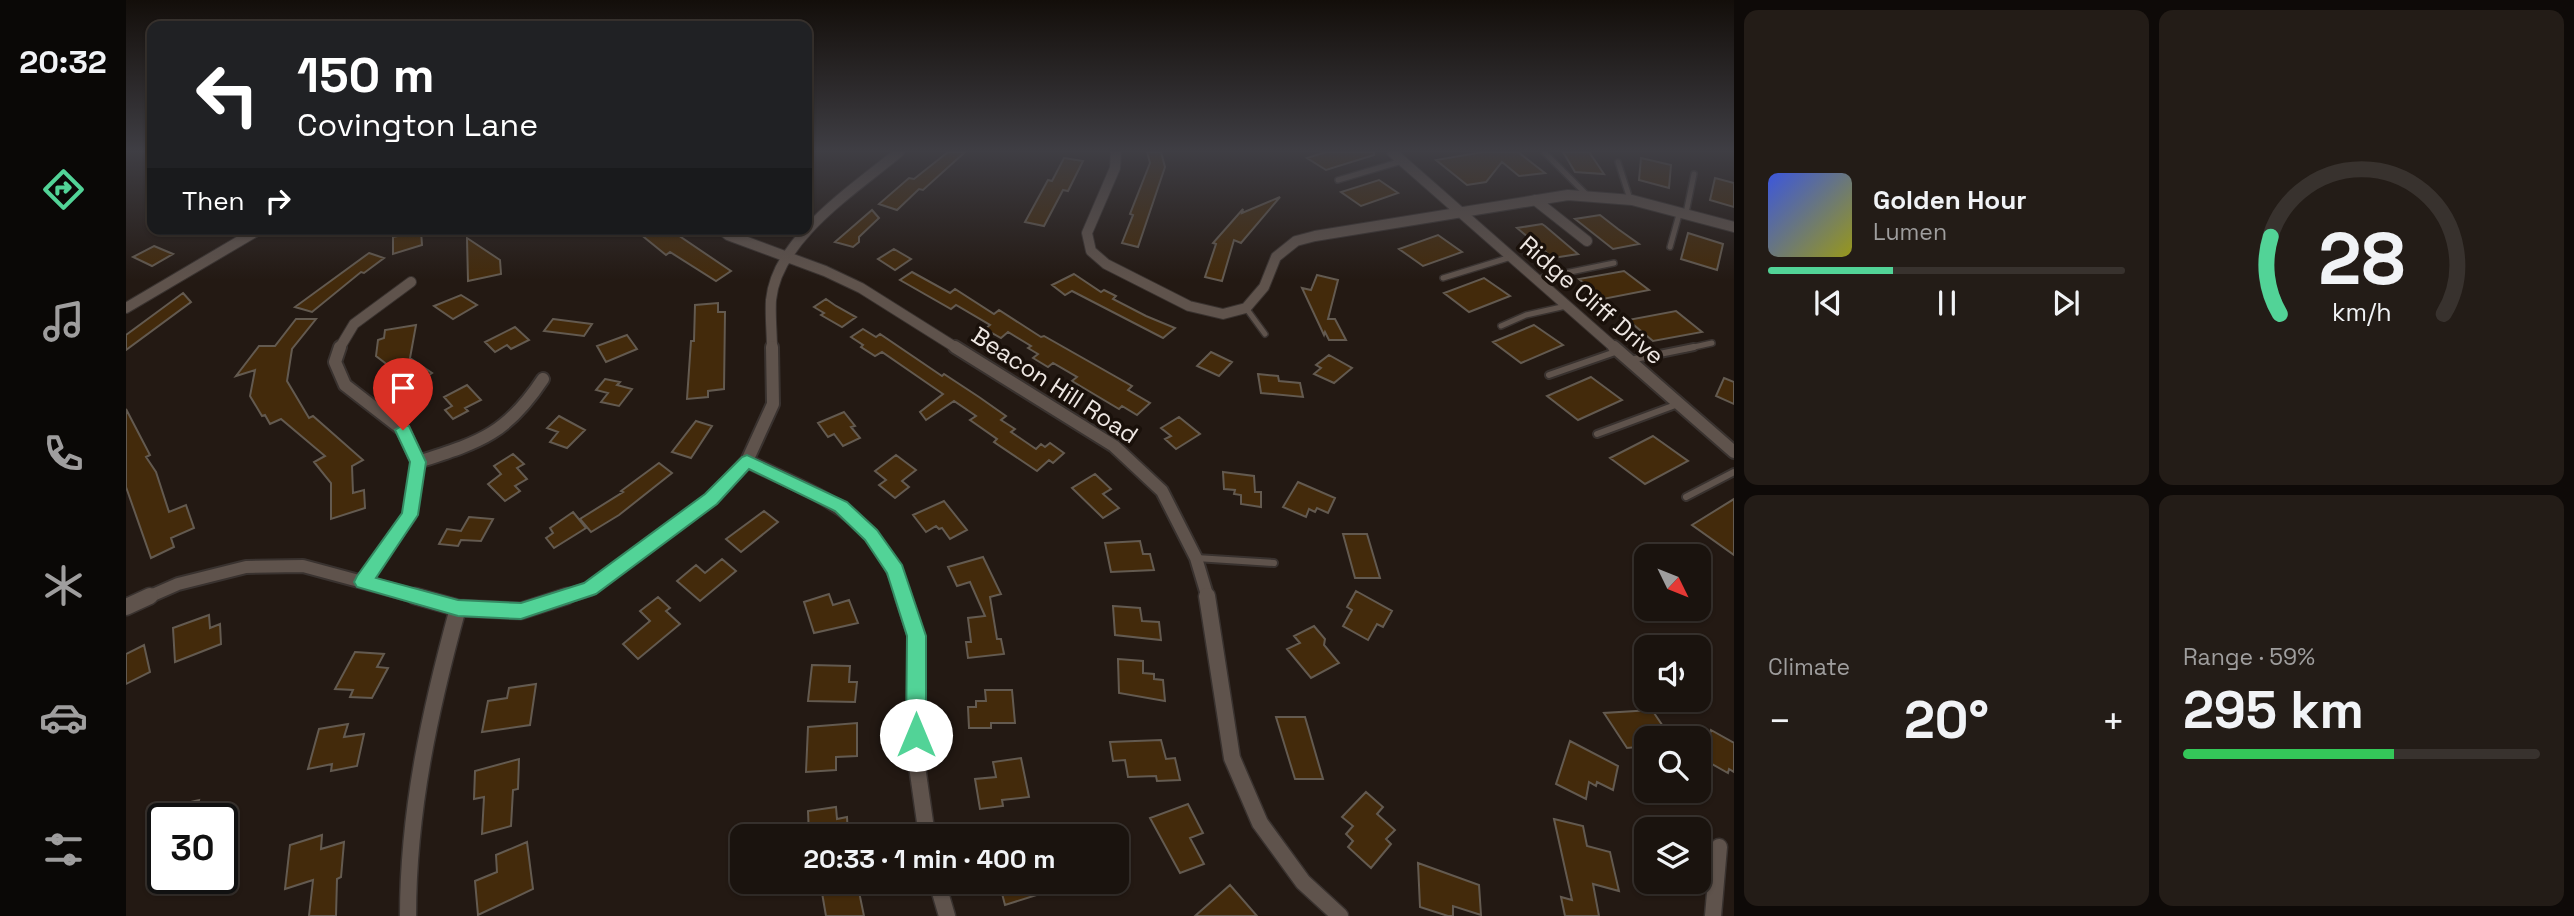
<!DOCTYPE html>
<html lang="en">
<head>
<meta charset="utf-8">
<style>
	body { margin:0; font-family:"Space Grotesk",sans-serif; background:#231c17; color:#f1f3f6; height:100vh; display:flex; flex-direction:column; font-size:26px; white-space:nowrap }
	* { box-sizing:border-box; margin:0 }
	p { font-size:23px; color:#9f9e9e }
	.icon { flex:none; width:38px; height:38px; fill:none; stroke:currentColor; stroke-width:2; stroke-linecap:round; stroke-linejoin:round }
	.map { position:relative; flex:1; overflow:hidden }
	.panel { display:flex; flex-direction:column; gap:10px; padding:10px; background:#0e0a08; width:840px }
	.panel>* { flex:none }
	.guide { position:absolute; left:21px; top:21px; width:665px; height:214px; border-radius:14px; box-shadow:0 2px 5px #0004,0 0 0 2px #38322e; background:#202124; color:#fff; overflow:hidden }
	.needle { width:46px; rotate:133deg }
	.buttons { position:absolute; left:1508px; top:544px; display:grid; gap:14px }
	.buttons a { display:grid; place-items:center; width:77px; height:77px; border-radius:14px; background:#1a130e; box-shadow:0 2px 5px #0004,0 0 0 2px #38322e; font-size:35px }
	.speed { position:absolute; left:21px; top:803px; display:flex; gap:14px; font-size:35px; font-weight:700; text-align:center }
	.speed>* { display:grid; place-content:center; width:91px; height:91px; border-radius:50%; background:#1a130e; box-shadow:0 2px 5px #0004,0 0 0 2px #38322e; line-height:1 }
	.speed .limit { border:4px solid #111; border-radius:10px; background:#fff; color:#111 }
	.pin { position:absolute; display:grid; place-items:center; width:60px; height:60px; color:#fff; margin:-72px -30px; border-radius:50% 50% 50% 0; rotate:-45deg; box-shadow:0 0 7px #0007 }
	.pin .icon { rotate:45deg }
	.me { position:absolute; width:77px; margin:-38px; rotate:0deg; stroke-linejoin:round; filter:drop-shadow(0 0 5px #0008) }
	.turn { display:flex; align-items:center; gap:24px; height:147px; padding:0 35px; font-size:32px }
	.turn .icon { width:91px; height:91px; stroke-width:2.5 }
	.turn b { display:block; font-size:49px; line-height:60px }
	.then { display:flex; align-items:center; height:66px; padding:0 35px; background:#0003; gap:14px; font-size:26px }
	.big { font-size:52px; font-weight:700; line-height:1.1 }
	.panel .tile { flex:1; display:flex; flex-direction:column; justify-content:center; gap:10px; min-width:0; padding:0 24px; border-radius:14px; background:#231c17 }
	.panel .dial { align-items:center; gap:0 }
	.dial svg { height:182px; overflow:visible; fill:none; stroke:#38322e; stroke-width:7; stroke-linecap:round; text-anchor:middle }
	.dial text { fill:#f1f3f6; stroke:none }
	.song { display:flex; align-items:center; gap:21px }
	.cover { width:84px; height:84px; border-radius:10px; background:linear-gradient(135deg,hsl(230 70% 55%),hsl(60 70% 35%)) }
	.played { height:7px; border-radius:4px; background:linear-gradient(90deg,#52d397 35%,#38322e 35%) }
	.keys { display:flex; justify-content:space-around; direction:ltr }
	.heat { display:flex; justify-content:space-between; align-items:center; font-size:38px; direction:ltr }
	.charge { height:10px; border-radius:5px; background:linear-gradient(90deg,#34c759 59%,#38322e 0) }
	.panel .tiles { flex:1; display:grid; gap:10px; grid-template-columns:repeat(2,1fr) }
	.trip { position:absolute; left:604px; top:824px; width:399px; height:70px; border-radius:14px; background:#1a130e; box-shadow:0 2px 5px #0004,0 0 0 2px #38322e; font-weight:700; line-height:70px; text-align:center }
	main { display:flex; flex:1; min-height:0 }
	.tab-bar { display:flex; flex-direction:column; width:126px; justify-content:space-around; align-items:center; background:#0a0806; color:#9f9e9e }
	.tab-bar .icon { width:49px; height:49px }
	.tab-bar .active { color:#52d397 }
	.tab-bar b { font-size:32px; color:#f1f3f6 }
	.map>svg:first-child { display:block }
	.building { fill:#432a0b; stroke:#635a50; stroke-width:2 }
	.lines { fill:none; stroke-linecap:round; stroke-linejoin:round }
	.lane-far1-casing { stroke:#39322f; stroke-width:8 }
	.lane-casing { stroke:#39322f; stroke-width:10 }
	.street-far2-casing { stroke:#39322f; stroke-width:12 }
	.street-far1-casing { stroke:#39322f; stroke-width:16 }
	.street-casing { stroke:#39322f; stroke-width:19 }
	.lane-far1 { stroke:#5f534c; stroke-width:5 }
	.lane { stroke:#5f534c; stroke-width:6 }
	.street-far2 { stroke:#5f534c; stroke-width:10 }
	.street-far1 { stroke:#5f534c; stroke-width:12 }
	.street { stroke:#5f534c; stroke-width:16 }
	.route { fill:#52d397; stroke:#358962; stroke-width:2 }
	.labels { text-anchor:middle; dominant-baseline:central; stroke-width:7; stroke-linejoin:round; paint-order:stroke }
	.street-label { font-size:24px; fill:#eee7e3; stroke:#19100a }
</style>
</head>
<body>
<main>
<nav class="tab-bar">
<b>20:32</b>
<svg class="icon active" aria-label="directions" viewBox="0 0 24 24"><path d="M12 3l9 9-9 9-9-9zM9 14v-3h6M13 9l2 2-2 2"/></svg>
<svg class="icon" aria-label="music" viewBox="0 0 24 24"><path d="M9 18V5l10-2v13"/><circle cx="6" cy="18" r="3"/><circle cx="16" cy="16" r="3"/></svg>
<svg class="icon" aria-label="phone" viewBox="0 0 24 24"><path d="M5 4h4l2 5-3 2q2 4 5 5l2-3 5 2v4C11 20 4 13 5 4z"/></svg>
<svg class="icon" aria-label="climate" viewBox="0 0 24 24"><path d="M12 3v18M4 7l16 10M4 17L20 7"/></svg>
<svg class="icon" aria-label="car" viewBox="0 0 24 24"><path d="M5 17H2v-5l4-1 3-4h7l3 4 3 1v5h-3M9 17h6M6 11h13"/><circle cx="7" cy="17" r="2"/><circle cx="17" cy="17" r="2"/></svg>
<svg class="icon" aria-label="filters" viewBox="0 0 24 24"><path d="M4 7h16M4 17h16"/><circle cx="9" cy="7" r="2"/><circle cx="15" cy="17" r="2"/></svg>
</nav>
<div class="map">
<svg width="1608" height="916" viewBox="0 0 1608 916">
	<rect width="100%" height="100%" fill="#231913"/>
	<path class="building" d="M822 152H839L797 190 793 189 771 210 753 204 783 178 788 179Z
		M1021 152H1035L1039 167 1012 247 996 243 1007 215 1004 214 1024 163Z
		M1200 152H1248V155L1200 170 1181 158Z
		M1357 152H1392L1419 173 1393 176 1376 162 1360 182 1341 185 1310 160Z
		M1437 152H1463L1478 174 1449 172Z
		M938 158 957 161 942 191 937 190 918 226 899 222 922 180 926 181Z
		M1515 158 1545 165 1543 188 1513 180Z
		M1589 178 1608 183V207L1584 200Z
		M1253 180 1272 193 1235 206 1215 192Z
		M1154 197 1115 243 1108 240 1096 281 1079 277 1090 244 1087 243 1117 209 1116 213Z
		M746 210 753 218 733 237V242L727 247 709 242Z
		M1474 215 1492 229 1513 244 1487 249 1449 219Z
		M1416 224 1419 226 1452 254 1427 258 1391 228Z
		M508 229H543L605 271 590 281 544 252 540 255Z
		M295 231 296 245 267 254V237Z
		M1562 233 1597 244 1591 270 1555 259Z
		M1312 235 1336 252 1297 266 1273 249Z
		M341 238 374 260 375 274 342 281Z
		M28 246 47 254 26 266 7 257Z
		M768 249 785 259 769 270 752 259Z
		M243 253 258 258 238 273 235 272 186 312 169 307Z
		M1498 271 1523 290 1477 299 1453 279Z
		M786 272 824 293 829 289 868 314 873 310 915 337 918 336 1006 386 1002 390 1024 403 1011 415 996 406 993 409 946 381 951 377 927 363 922 367 907 358 912 354 902 348 905 346 882 332 875 338 859 329 864 325 830 305 825 309 774 280Z
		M948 274 975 292 978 290 990 296 987 299 1020 316 1049 328 1037 338 946 291 939 295 926 285Z
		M1191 275 1212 280 1202 319H1209L1220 340H1203L1199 332 1198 335 1176 288 1185 290Z
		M1358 278 1384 296 1343 312 1318 293Z
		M57 293 65 302 0 350V335Z
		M335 295 351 305 327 319 308 306Z
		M700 299 710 306 730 317 716 327 695 315 698 313 688 307Z
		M592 303V312H599L598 389 582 391V397L561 399 565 341H568L569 305Z
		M1550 311 1576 332 1527 341 1502 320Z
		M170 319H190L166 349 161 381 183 418 187 416 237 460 226 466 227 493 238 490 239 508 205 519V483L188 462 199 456 155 419 144 424 139 415 136 416 124 396 129 370 110 376 133 346H149Z
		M427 319 466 324 458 336 418 331Z
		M290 325 284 358 306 373 288 385 250 356 252 340 258 338 259 330Z
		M1408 325 1437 345 1395 363 1367 342Z
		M389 327 403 340 385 349 381 345 369 352 359 342Z
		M737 329 750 337 754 334 816 376 818 374 853 397 880 416 875 420 889 429 885 432 910 449 915 444 919 447 924 443 938 453 927 463 923 460 911 471 868 442 871 439 844 420 850 416 828 401 800 420 794 412 817 394 756 352 749 356 735 347 737 345 725 337Z
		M501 335 511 349 480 362 471 346Z
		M1085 352 1106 362 1093 376 1071 366Z
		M1203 355 1226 368 1208 383 1188 374 1195 368 1190 365Z
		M1132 374 1152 376 1153 381 1174 383 1177 397 1135 393Z
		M1465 377 1496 400 1452 420 1421 396Z
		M1598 378 1608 382V404L1590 396Z
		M479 379 494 382 491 385 506 389 493 406 475 402 482 393 470 390Z
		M341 385 355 400 339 408 342 411 327 419 319 410 326 406 318 397Z
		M0 409 24 455 20 457 30 472 43 512 60 505 68 528 45 538 48 547 25 558 0 487Z
		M718 412 729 426 725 427 734 438 717 446 708 434 702 437 692 423Z
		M433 416 459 430 441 448 424 442 432 432 421 428Z
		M1053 417 1074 434 1050 449 1039 439 1045 436 1035 428Z
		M570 421 586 426 565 458 546 452Z
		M1527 436 1562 461 1519 484 1484 458Z
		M387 454 398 464 391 468 401 479 389 486 394 491 379 501 362 484 375 474 368 466Z
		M770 455 790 470 776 481 783 487 769 498 753 485 760 480 749 471Z
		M533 463 546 473 493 515 465 532 454 519 497 492 495 491Z
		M1097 472 1128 476 1129 492H1135V507L1115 504V495L1108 494 1109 490 1098 489Z
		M969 474 985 489 977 494 993 508 977 518 946 488Z
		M1172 482 1209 498 1202 513 1191 508 1189 512 1183 509 1180 517 1157 507Z
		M1608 499V555L1566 525Z
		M818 501 841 530 824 539 816 528 813 529 810 526 800 532 787 515Z
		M638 511 652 522 615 552 600 539Z
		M447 512 460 528 428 548 420 538 427 533 424 528Z
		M343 517 367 519 355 541 335 540 332 546 313 544 321 529 335 531Z
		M1217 534H1241L1254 578H1229Z
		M1014 541 1017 554H1024L1028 570 985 572 979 543Z
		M857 557 875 594 864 597 871 639H875L878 654 842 658 840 642H845L842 618 859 616 844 582 831 586 822 567Z
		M596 559 610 571 574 601 551 581 570 565 579 573Z
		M1230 591 1266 611 1257 627 1251 624 1242 640 1217 626 1226 610 1221 607Z
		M703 594 707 605 723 600 732 623 688 633 678 602Z
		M532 597 544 608 540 611 554 624 512 659 497 644 524 621 514 611Z
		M987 606 1014 608 1016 621 1033 622 1035 640 989 635Z
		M83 615 84 628 94 624 95 644 49 662 47 628Z
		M1188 626 1199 639 1198 645 1213 663 1185 678 1161 649 1174 643 1168 636Z
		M18 645 24 672 0 684V654Z
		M229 652 258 654 251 667 262 668 246 698 224 697 227 690 209 689Z
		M992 659 1017 661V673L1028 674V679L1037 680 1039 701 993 693Z
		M686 665 724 666 723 682H731L729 702 682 701Z
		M410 684 404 725 356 732 362 701 381 698 383 688Z
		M859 690H886L889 723H865V728H843L842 707H850V701H860Z
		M1526 710 1545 738H1521V746L1501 748 1478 713Z
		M1150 717H1179L1197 779H1169Z
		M731 723V756L710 757V770L680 772 682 727Z
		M222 724 218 737 238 734 231 766 205 771 206 764 182 769 193 729Z
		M1585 730 1608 743V772L1603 769 1602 773 1577 759Z
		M1035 740 1040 759 1049 758 1054 780 1031 781 1030 776 1002 777 999 760 987 761 984 742Z
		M1444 741 1492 766 1487 790 1471 782 1470 786 1463 782 1460 799 1430 784Z
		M895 758 903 797 876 800 877 806 854 809 849 779 870 777 867 762Z
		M393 759 392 789 387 790 385 826 356 834 358 797 348 799 349 771Z
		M1240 792 1257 807 1251 814 1269 830 1260 839 1265 844 1245 868 1222 847 1227 841 1220 834 1227 826 1216 817Z
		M73 800 68 816 50 819 55 804Z
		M1062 804 1077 833 1064 838 1078 864 1054 873 1024 818Z
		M710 807 711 819 721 817 722 836H683L682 811Z
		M1428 819 1457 826 1461 846 1484 852 1493 891 1467 884 1473 916H1439L1435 897 1446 900Z
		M196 835 195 849 218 842 215 877 211 879 210 916H183L187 880 159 889 164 845Z
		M401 842 407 889 352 915 349 881 371 872 370 855Z
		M1292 863 1353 885 1355 915 1327 906V916H1322L1294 907Z
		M712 882H731L738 916H700L695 887Z
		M873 882H917L920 892 879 905Z
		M1104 885 1131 916H1069Z"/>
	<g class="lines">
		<defs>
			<path id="lane-far1" d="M1418 152 1460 194
				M1492 162 1504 199
				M1212 180 1276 161
				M1560 213 1568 174
				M1544 247 1554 211
				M1317 278 1385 257
				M1410 279 1488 263
				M1120 308 1139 334
				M1375 326 1400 315 1440 306
				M1559 349 1586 343"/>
			<path id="lane" d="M1504 360 1568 347
				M1423 375 1492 351
				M1471 434 1552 404
				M1560 497 1608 472
				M1070 558 1148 563"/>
			<path id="street-far2" d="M990 152 989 168 961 233 965 251 980 264 1063 306 1097 314 1120 308 1138 287 1150 257 1170 241 1189 236 1442 195 1506 200 1608 227
				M1266 152 1490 349
				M1409 200 1461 241
				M595 229 602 235 699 271 735 288 832 349
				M0 308 134 229
				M213 349 228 324 285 282
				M646 349C646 333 644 316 645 300 651 238 729 189 773 152"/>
			<path id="street-far1" d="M214 347 209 362 219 385 277 430 292 462 284 515 237 581
				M829 347 988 446 1036 491 1070 558 1082 598
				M1488 347 1608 452
				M621 461C695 497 751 512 778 598
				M292 462C354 442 380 435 417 379
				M20 598 52 584 120 567 177 566 296 598
				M435 598 464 589 585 499 621 461 647 404 646 347"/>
			<path id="street" d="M289 596 332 608 395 611 441 596
				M777 596 790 636V759L801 836
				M1081 596 1106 758 1134 823 1177 882 1214 916
				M0 607 24 596
				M811 882 821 916
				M282 916C282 810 304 710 332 608
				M1587 916 1593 847"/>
		</defs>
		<use href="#lane-far1" class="lane-far1-casing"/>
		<use href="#lane" class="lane-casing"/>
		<use href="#street-far2" class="street-far2-casing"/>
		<use href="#street-far1" class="street-far1-casing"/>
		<use href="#street" class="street-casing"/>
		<use href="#lane-far1" class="lane-far1"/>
		<use href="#lane" class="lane"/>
		<use href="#street-far2" class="street-far2"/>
		<use href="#street-far1" class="street-far1"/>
		<use href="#street" class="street"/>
	</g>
	<linearGradient id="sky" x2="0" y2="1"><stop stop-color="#130e0a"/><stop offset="0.54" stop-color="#3f3e44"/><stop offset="1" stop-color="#3f3e44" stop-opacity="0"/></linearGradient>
	<rect width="1608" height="280" fill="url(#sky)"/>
	<path class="route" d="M277 425 283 426 300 462 292 515 250 578 332 600 395 603 458 583 579 494 616 457 621 455 721 502 751 530 776 565 800 636V735L797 742 790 744 783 742 780 735 781 636 761 573 739 540 709 511 623 469 591 504 470 594 395 619 332 616 231 587 228 582 231 576 276 513 284 462 269 430Z"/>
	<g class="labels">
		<g class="street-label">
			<text transform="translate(1466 300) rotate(41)">Ridge Cliff Drive</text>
			<text transform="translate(929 385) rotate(33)">Beacon Hill Road</text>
		</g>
	</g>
</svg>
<div class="buttons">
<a><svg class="needle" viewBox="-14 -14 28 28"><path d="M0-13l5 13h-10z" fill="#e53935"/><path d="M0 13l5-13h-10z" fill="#9f9e9e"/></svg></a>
<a><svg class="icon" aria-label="sound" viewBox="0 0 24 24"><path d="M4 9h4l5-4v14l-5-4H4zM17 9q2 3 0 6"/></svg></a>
<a><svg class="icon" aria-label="search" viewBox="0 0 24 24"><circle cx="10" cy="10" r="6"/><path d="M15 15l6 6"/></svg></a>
<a><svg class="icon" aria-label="layers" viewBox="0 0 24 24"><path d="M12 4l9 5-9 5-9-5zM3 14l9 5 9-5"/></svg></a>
</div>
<div class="speed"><div class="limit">30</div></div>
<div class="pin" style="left:277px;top:430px;background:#d93025"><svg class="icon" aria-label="arrive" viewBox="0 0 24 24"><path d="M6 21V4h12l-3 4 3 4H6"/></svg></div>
<svg class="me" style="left:790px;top:735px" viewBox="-20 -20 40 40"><circle r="19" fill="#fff"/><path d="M0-13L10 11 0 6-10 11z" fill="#52d397"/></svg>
<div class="trip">20:33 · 1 min · 400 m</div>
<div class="guide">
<div class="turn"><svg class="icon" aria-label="left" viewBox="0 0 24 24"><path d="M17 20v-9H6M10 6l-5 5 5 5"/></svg><div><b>150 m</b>Covington Lane</div></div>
<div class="then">Then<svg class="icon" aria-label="right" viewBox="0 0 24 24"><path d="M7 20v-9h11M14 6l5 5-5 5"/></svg></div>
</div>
</div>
<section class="panel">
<div class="tiles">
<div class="tile">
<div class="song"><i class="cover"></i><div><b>Golden Hour</b><p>Lumen</p></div></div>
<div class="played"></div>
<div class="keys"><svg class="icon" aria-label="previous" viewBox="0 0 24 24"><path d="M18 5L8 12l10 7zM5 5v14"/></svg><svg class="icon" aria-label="pause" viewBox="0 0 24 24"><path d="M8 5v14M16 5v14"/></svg><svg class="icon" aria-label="next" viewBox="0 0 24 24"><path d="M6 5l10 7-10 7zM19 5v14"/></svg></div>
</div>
<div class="tile dial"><svg viewBox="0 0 100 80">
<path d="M14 69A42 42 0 1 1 86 69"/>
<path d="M14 69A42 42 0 0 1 10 35" stroke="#52d397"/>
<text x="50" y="56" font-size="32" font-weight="700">28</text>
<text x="50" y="72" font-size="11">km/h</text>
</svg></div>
<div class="tile"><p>Climate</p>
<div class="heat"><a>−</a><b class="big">20°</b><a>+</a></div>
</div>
<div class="tile"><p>Range · 59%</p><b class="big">295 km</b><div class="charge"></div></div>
</div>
</section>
</main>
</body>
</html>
